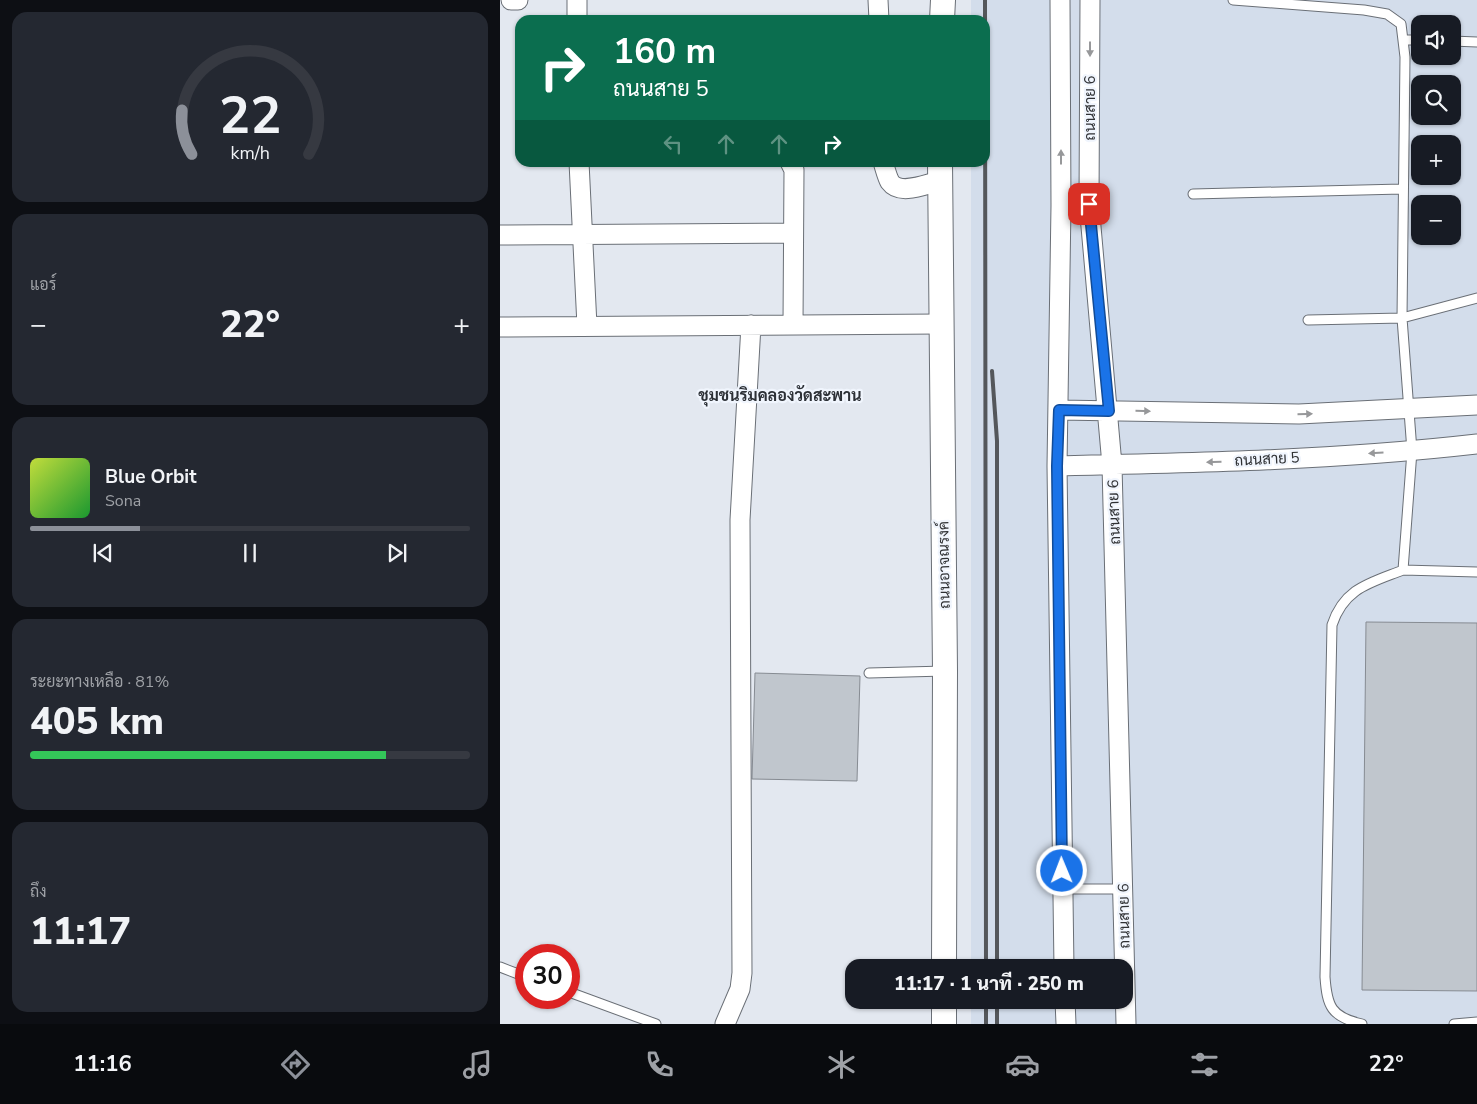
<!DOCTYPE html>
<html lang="th">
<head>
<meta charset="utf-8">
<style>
	body { margin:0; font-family:"Nunito Sans",Sarabun,sans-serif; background:#242831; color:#f1f3f6; height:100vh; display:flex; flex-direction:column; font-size:19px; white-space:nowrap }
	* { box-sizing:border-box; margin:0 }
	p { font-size:16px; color:#9ea1a6 }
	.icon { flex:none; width:28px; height:28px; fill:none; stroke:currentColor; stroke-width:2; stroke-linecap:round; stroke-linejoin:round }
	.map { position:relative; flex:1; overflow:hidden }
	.details { display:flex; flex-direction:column; gap:12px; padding:12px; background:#0d0f14; width:500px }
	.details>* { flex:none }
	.banner { position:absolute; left:15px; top:15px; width:475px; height:152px; border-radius:15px; box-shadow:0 1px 4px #0004; background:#0b6e4f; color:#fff; overflow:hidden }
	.controls { position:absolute; left:911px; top:15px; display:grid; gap:10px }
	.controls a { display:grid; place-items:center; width:50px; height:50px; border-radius:10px; background:#171b24; box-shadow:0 1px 4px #0004; font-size:25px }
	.speed { position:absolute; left:15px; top:944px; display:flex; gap:10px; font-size:25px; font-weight:700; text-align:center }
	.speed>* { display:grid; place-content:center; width:65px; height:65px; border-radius:50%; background:#171b24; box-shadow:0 1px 4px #0004; line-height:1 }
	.speed .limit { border:8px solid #d22; background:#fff; color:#111 }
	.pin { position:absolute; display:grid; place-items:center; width:42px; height:42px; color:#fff; margin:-21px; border-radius:10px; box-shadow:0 2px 8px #0006 }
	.me { position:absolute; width:55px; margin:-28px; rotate:359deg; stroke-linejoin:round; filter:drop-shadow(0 0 4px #0008) }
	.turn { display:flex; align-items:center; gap:18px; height:105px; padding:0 15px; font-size:22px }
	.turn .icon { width:65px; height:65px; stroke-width:2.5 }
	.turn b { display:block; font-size:35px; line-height:42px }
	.lanes { display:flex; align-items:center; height:48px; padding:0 15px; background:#0003; justify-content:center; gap:25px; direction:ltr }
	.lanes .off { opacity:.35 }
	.big { font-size:38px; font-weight:800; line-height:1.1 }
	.details .card { flex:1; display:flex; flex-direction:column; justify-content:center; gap:8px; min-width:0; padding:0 18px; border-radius:15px; background:#242831 }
	.details .dial { align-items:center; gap:0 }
	.dial svg { height:130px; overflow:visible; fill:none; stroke:#363941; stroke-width:7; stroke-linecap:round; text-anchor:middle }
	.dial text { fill:#f1f3f6; stroke:none }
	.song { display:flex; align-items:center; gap:15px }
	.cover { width:60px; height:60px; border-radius:8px; background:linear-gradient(135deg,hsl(70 70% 55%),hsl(130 70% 35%)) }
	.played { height:5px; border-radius:2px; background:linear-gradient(90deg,#8c9099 25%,#363941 25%) }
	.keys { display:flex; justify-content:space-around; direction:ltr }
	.heat { display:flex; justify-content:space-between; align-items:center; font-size:28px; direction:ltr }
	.charge { height:8px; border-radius:4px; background:linear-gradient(90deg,#34c759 81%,#363941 0) }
	.trip { position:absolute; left:345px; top:959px; width:288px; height:50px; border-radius:15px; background:#171b24; box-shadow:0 1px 4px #0004; font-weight:800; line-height:50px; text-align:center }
	.menu { display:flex; height:80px; justify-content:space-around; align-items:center; background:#090b0e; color:#9ea1a6 }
	.menu .icon { width:35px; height:35px }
	.menu .active { color:#8c9099 }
	.menu b { font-size:22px; color:#f1f3f6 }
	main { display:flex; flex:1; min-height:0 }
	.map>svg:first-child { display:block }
	.built { fill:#d3ddeb; fill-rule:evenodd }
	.building { fill:#c0c6cd; stroke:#868b92 }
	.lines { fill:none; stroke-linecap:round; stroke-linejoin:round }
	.service-casing { stroke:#6a6f76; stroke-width:11 }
	.minor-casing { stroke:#6a6f76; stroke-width:21 }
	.tertiary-casing { stroke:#6a6f76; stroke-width:26 }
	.service { stroke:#fff; stroke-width:9 }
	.minor { stroke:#fff; stroke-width:19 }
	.tertiary { stroke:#fff; stroke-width:24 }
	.rail { stroke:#54575b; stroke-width:4 }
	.oneway { fill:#97989a }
	.route-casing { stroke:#114b97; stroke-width:12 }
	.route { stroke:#1a73e8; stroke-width:9 }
	.labels { text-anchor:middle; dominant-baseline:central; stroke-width:4.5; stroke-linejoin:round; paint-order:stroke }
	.street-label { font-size:15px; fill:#2f3134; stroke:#f0f5fd }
	.neighbourhood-label { font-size:16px; font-weight:bold; fill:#2c3036; stroke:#f0f5fd }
</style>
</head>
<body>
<main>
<section class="details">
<div class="card dial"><svg viewBox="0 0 100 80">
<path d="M14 69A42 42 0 1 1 86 69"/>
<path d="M14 69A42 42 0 0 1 8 42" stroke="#8c9099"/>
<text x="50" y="56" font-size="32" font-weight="700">22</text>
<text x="50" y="72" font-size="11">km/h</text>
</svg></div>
<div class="card"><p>แอร์</p>
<div class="heat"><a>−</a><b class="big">22°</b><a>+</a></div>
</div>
<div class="card">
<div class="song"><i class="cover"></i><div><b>Blue Orbit</b><p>Sona</p></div></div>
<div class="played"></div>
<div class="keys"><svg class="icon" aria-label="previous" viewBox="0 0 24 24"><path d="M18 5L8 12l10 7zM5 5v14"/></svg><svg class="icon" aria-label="pause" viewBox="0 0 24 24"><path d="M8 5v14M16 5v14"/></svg><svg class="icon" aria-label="next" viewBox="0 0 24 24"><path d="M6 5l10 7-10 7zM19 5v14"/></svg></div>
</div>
<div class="card"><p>ระยะทางเหลือ · 81%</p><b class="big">405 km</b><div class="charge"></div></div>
<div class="card"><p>ถึง</p><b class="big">11:17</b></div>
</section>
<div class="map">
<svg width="977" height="1024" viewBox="0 0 977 1024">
	<rect width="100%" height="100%" fill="#e3e8f0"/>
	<path class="built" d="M471 0H977V1024H471V1000H624V968L471 967V163L485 162V20H471ZM920 24H952V56H920ZM920 84H952V116H920ZM920 144H952V176H920ZM920 204H952V236H920Z"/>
	<path class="building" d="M866 622 977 623V991L862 990Z
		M255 673 360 676 357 781 252 779Z"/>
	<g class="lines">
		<defs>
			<path id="service" d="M733 0 864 10 887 14 901 24 905 57 902 318 912 451 903 570 977 572
				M904 40H920
				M952 41 977 42
				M693 194 902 189
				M808 320 902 318 977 298
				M369 673 445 671
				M562 889H624
				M0 967 26 977
				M69 992 156 1024
				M862 1024C831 1017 827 1006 825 977L832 625C844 588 870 583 903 570
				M954 1024 977 1022"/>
			<path id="minor" d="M11 0H18
				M77 0V20
				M378 0 379 20
				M560 0 561 206 557 466 564 968
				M590 0 589 204 612 465 626 1024
				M79 162 87 326
				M290 162 294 170 293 325
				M383 162C385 168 387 177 390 182 400 196 426 184 440 181
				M0 235 292 233
				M0 327 440 324
				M559 410 799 414 977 405
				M557 466C697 463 838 460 977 444
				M565 1000 566 1024
				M225 1024 240 989 242 973 240 520 251 325"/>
			<path id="tertiary" d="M442 20 443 0
				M440 162 445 671 444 968
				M444 1024V1000"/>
		</defs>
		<use href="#service" class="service-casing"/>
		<use href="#minor" class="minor-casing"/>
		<use href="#tertiary" class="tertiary-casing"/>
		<use href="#service" class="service"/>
		<use href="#minor" class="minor"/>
		<use href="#tertiary" class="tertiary"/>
		<path class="rail" d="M485 0 486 968
			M492 371 497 441V968
			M486 1024V1000
			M497 1024V1000"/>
	</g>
	<defs><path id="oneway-solid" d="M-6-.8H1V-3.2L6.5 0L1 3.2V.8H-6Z" transform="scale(1.25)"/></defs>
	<g class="oneway">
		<use href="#oneway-solid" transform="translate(590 49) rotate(90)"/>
		<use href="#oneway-solid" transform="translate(561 157) rotate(-90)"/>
		<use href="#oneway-solid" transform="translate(643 411) rotate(1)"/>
		<use href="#oneway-solid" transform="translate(805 414) rotate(-2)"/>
		<use href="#oneway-solid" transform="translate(876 453) rotate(177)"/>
		<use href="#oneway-solid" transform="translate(714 462) rotate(178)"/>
	</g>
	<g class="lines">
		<defs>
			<path id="route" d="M562 871 557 466 559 410 609 411 589 204"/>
		</defs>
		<use href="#route" class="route-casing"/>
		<use href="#route" class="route"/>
	</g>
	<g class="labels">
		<g class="street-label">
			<text transform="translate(590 108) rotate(-90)">ถนนสาย 6</text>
			<text transform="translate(767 459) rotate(-3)">ถนนสาย 5</text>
			<text transform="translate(614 512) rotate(-92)">ถนนสาย 6</text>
			<text transform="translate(444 565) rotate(-91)">ถนนอาจณรงค์</text>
			<text transform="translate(624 916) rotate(-91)">ถนนสาย 6</text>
		</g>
		<g class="neighbourhood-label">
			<text x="280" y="396">ชุมชนริมคลองวัดสะพาน</text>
		</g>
	</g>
</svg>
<div class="controls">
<a><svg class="icon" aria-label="sound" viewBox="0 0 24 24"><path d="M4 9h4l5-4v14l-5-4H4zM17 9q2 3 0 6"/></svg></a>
<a><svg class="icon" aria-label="search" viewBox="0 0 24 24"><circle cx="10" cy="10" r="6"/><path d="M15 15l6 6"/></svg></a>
<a>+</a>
<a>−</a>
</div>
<div class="speed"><div class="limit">30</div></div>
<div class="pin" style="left:589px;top:204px;background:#d93025"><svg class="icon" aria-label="arrive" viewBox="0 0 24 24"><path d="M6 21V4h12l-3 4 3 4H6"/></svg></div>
<svg class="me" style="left:562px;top:871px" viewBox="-20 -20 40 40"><circle r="17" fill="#1a73e8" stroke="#fff" stroke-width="3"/><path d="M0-11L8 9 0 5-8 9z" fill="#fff"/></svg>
<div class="trip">11:17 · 1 นาที · 250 m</div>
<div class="banner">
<div class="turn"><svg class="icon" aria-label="right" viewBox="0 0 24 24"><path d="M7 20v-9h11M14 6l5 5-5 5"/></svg><div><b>160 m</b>ถนนสาย 5</div></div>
<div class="lanes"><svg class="icon off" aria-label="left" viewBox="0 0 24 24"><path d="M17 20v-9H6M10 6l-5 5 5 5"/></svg><svg class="icon off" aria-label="ahead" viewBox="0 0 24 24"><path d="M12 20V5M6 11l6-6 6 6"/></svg><svg class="icon off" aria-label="ahead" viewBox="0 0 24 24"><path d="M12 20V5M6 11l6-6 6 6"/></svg><svg class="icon" aria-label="right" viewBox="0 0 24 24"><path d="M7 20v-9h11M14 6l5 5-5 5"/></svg></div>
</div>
</div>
</main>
<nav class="menu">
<b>11:16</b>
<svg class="icon active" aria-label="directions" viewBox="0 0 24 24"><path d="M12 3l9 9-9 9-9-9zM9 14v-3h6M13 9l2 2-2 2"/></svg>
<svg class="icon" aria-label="music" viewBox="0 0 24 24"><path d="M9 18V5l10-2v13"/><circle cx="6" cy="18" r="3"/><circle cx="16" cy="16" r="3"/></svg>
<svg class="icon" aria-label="phone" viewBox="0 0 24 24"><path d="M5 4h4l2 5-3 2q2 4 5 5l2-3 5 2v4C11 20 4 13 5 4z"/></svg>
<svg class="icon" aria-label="climate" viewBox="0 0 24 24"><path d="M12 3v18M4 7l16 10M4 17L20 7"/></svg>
<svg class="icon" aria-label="car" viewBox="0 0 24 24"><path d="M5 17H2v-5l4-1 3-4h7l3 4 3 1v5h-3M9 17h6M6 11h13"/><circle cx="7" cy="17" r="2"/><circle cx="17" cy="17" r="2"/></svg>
<svg class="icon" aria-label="filters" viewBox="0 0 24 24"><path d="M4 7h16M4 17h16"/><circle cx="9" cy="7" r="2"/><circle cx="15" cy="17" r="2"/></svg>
<b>22°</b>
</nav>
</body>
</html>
